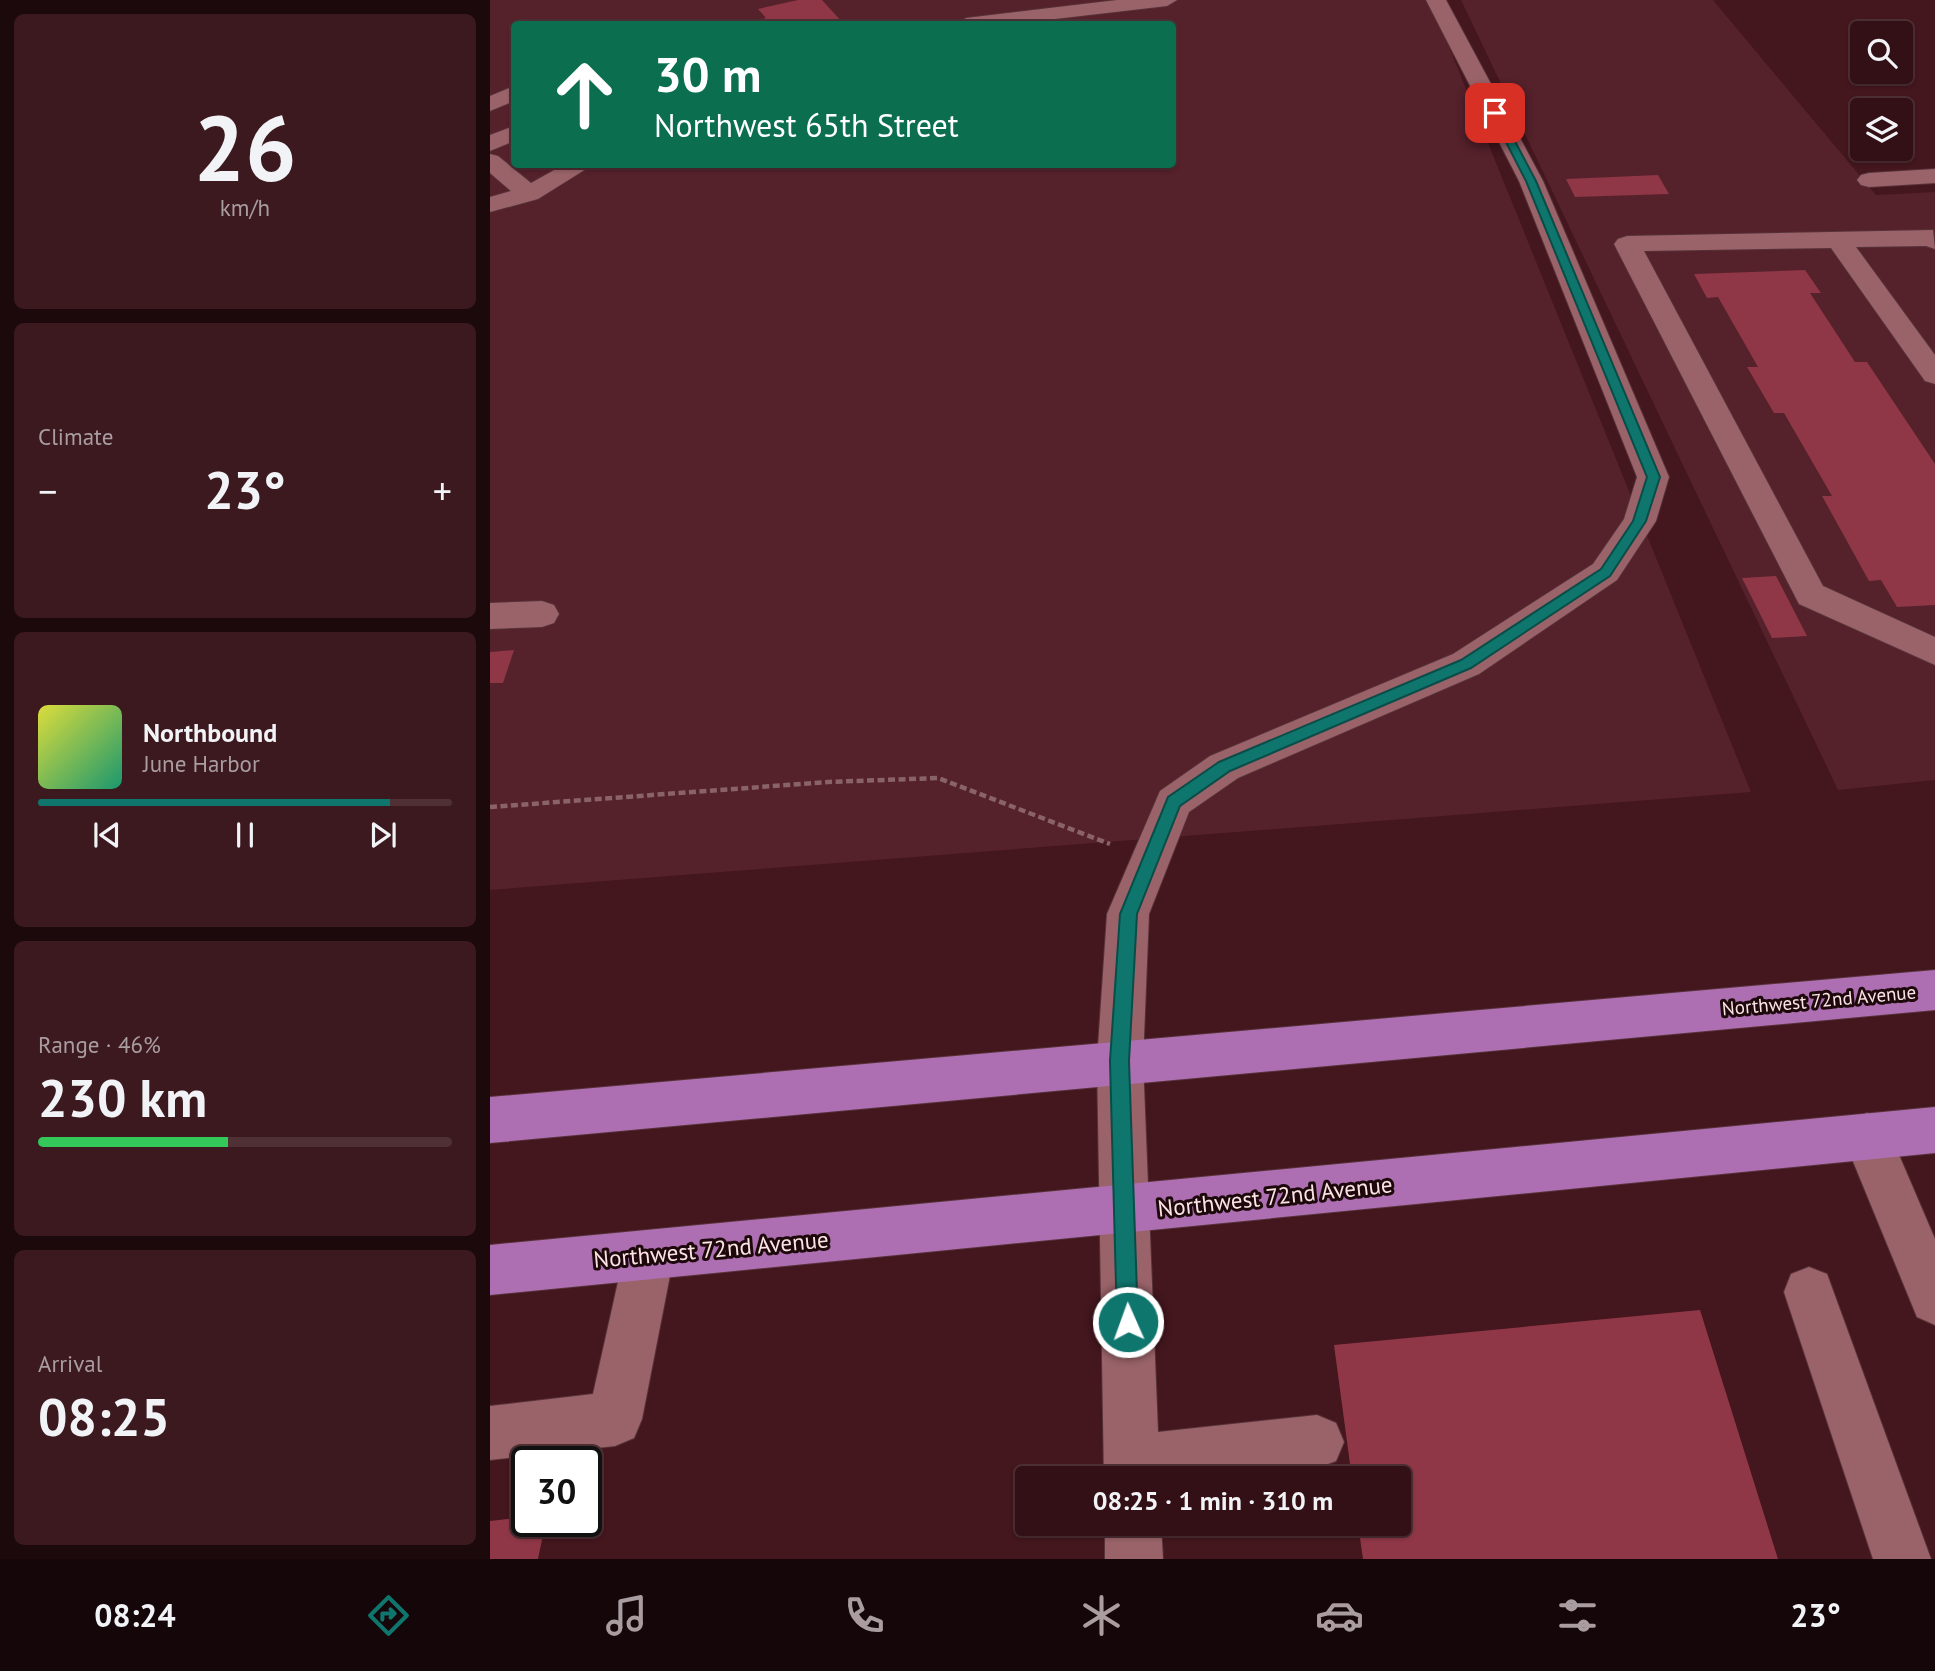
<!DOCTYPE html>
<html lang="en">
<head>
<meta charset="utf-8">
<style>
	body { margin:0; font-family:"PT Sans",sans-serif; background:#3b191f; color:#f1f3f6; height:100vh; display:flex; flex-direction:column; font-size:26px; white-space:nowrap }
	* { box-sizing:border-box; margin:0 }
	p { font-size:23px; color:#a99da1 }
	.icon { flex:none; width:38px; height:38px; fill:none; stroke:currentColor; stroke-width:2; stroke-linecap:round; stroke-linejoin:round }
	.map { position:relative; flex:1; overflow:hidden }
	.panel { display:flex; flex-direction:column; gap:14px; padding:14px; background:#1c090c; width:490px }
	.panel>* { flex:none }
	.banner { position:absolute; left:21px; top:21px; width:665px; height:147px; border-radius:7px; box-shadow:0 2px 5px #0004,0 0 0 2px #4e3035; background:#0b6e4f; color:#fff; overflow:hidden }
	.controls { position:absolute; left:1360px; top:21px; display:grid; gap:14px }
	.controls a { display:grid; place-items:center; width:63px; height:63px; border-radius:7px; background:#331016; box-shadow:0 2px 5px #0004,0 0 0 2px #4e3035; font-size:35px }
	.speed { position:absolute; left:21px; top:1446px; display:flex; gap:14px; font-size:35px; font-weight:700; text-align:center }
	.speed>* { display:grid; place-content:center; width:91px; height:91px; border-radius:50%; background:#331016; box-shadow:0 2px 5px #0004,0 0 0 2px #4e3035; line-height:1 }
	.speed .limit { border:4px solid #111; border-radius:10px; background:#fff; color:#111 }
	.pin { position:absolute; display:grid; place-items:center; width:60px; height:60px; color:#fff; margin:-30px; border-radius:14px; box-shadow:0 4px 10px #0006 }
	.me { position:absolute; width:77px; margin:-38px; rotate:358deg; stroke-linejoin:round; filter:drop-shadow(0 0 5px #0008) }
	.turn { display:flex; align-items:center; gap:24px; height:147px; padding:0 28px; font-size:32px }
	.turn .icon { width:91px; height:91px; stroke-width:2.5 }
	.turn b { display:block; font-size:49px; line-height:60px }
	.big { font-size:52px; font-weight:600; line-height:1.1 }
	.panel .tile { flex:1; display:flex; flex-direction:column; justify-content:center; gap:10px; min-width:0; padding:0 24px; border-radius:10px; background:#3b191f }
	.panel .dial { align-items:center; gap:0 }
	.dial b { font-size:91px; line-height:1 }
	.song { display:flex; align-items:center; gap:21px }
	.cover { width:84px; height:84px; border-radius:10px; background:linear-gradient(135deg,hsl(60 70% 55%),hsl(160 70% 35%)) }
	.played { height:7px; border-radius:4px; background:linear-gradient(90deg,#0f766e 85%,#4e3035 85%) }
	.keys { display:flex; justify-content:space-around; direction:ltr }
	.heat { display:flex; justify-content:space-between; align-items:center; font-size:38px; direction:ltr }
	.charge { height:10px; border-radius:5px; background:linear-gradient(90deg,#34c759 46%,#4e3035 0) }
	.trip { position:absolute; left:525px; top:1466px; width:396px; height:70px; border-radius:7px; background:#331016; box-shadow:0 2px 5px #0004,0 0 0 2px #4e3035; font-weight:600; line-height:70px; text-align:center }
	.tabs { display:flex; height:112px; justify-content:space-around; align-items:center; background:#140609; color:#a99da1 }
	.tabs .icon { width:49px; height:49px }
	.tabs .on { color:#0f766e }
	.tabs b { font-size:32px; color:#f1f3f6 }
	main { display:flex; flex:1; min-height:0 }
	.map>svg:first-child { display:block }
	.built { fill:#55212b; fill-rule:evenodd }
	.building { fill:#8f3747 }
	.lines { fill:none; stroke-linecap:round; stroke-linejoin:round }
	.minor-casing { stroke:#573239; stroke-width:2 }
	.major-casing { stroke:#573239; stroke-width:2 }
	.path { stroke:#896368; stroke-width:4.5; stroke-dasharray:7 3.5; stroke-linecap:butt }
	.minor { fill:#996369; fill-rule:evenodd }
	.major { fill:#ad6fb1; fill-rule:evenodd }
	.route { fill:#0f766e; stroke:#0a4d48; stroke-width:2 }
	.labels { text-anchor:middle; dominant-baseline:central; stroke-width:6; stroke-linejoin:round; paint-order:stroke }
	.street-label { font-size:19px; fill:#fce3e5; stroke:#1d090c }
	.near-street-label { font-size:23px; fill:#fce3e5; stroke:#1d090c }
</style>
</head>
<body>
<main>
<section class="panel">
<div class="tile dial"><b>26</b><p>km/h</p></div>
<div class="tile"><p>Climate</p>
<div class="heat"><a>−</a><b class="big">23°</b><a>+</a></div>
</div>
<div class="tile">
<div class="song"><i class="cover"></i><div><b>Northbound</b><p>June Harbor</p></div></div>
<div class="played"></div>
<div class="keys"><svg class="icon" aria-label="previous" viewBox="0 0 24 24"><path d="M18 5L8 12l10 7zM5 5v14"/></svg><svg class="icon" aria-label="pause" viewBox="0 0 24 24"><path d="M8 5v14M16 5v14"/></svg><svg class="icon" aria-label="next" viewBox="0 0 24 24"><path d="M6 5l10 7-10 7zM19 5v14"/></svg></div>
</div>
<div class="tile"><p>Range · 46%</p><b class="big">230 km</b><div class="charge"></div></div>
<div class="tile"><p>Arrival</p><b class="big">08:25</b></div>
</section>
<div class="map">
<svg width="1445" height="1559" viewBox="0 0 1445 1559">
	<rect width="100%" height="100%" fill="#44161e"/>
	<path class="built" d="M0 0H940L1261 792 0 890ZM24 24H682V164H24Z
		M971 0H1223L1386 195 1445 192V780L1348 790Z"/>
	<path class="building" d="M308 0H332L353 23 252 24 276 18 268 9Z
		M1168 175 1179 194 1085 197 1076 179Z
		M1315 270 1331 293H1320L1365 362H1377L1445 464V605L1407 607 1391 580 1379 581 1332 496H1342L1294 413H1284L1257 367H1268L1228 297 1217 298 1204 274Z
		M1286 576 1317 636 1282 638 1252 578Z
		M24 650 13 683H0V652Z
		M1210 1310 1288 1559H873L868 1524H908V1479H862L844 1345Z
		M37 1517V1521H56L48 1559H0V1521Z"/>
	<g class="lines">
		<defs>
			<path id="minor" d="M627 0H687L677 6 522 24H466L476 18Z
				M936 0H956L1053 181 1179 477 1166 521 1127 580 989 674 748 778 699 812 659 914 653 1061 668 1432 827 1415 846 1423 854 1442 846 1461C784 1487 683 1479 614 1479L607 1061 617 914 670 791 720 756 963 654 1103 564 1134 519 1147 477 1029 181Z
				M24 86V101L0 111V96Z
				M24 126V141L0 151V135Z
				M0 154 8 156 41 183 75 164H104L48 199 0 212V197L21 191 0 173Z
				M1445 169V183L1379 187 1371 185 1367 180 1371 175 1379 173Z
				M1443 230 1445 249 1436 246 1366 247 1445 355V384L1435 381 1341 248 1154 251 1333 586 1445 637V665L1309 604 1124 244 1128 239 1137 236Z
				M52 601 64 605 69 614 64 623 52 627 0 629V603Z
				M1377 1113 1394 1120 1445 1239V1325L1427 1317 1353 1137 1360 1120Z
				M159 1230 177 1237 184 1255 152 1419 144 1438 125 1446 0 1460V1406L103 1394 134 1255 141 1237Z
				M1319 1267 1337 1274 1441 1559H1383L1294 1292 1301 1274Z
				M615 1524H671L673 1559H615Z"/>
			<path id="major" d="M1445 970V1010L0 1143V1097Z
				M1445 1107V1153L0 1295V1245Z"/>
		</defs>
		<use href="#minor" class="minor-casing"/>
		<use href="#major" class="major-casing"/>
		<path class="path" d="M0 807 338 782 448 778 620 844"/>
		<use href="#minor" class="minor"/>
		<use href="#major" class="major"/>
	</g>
	<path class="route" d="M1005 110 1010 113 1046 181 1170 477 1156 521 1120 576 981 668 740 771 690 806 647 914 639 1061 648 1322 645 1330 638 1333 630 1330 627 1322 620 1061 630 914 678 797 729 762 971 660 1111 569 1143 521 1157 477 1036 181 1001 113Z"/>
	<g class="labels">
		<g class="street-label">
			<text transform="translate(1329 1000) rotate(-5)">Northwest 72nd Avenue</text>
		</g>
		<g class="near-street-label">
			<text transform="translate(785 1196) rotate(-6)">Northwest 72nd Avenue</text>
			<text transform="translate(221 1249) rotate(-5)">Northwest 72nd Avenue</text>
		</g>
	</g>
</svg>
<div class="controls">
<a><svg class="icon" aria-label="search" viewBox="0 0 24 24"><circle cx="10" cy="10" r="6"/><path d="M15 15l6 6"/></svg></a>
<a><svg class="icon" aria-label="layers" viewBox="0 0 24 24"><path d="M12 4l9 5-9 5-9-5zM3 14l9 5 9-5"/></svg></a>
</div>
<div class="speed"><div class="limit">30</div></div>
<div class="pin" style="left:1005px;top:113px;background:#d93025"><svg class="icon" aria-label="arrive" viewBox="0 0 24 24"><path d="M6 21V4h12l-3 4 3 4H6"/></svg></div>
<svg class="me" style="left:638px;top:1322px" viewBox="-20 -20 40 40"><circle r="17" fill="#0f766e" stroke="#fff" stroke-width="3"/><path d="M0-11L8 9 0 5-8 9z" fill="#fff"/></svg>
<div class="trip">08:25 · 1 min · 310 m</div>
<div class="banner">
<div class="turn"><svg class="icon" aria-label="ahead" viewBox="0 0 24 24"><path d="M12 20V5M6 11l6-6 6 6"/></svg><div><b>30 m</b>Northwest 65th Street</div></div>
</div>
</div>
</main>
<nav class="tabs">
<b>08:24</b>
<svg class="icon on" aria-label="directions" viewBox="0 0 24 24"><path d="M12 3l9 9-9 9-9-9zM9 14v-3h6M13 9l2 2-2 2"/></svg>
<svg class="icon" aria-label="music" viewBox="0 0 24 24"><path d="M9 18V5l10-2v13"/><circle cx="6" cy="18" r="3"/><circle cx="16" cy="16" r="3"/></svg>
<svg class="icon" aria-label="phone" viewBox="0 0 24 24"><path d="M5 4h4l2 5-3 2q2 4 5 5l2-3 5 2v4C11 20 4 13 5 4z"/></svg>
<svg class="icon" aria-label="climate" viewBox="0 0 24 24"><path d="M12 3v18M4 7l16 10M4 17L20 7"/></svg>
<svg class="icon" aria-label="car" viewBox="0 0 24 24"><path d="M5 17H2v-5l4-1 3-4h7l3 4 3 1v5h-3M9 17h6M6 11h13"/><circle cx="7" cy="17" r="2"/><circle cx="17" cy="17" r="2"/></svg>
<svg class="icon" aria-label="filters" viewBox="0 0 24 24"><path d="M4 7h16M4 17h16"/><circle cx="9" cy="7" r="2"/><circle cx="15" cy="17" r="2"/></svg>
<b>23°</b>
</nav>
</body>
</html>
